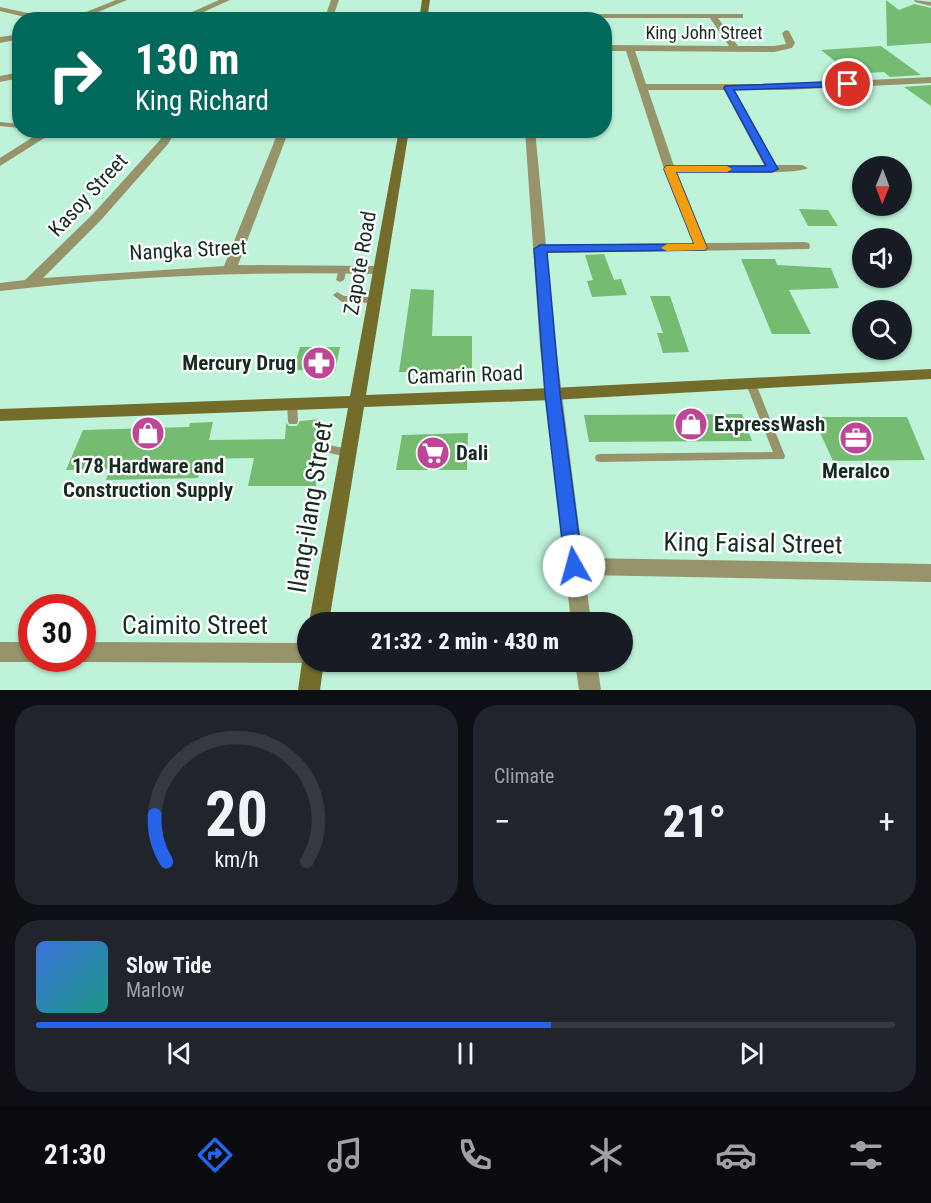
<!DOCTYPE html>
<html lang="en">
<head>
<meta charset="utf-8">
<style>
	body { margin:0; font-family:"Roboto Condensed",sans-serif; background:#20242c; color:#f1f3f6; height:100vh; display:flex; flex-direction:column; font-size:22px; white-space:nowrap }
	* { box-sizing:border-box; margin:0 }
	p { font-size:20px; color:#9ea1a6 }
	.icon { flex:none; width:33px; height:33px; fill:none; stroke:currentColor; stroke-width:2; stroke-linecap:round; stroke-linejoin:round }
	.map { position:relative; height:690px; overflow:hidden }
	.side { display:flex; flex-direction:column; gap:15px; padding:15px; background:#0d0f14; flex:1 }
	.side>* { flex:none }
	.top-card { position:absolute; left:12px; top:12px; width:600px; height:126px; border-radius:24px; box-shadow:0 2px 4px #0004; background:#00695c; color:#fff; overflow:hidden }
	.needle { width:39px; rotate:181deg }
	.buttons { position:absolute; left:852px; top:156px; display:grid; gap:12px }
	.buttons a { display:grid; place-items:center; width:60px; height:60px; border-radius:50%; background:#171b24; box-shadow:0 2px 4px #0004; font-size:30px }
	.speed { position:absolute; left:18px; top:594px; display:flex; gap:12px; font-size:30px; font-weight:700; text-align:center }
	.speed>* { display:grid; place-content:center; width:78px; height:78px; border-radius:50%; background:#171b24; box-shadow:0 2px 4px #0004; line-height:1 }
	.speed .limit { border:9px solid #d22; background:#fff; color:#111 }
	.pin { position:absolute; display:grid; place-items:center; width:51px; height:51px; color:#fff; margin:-26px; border:3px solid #fff; border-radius:50%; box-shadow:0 2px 6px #0007 }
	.me { position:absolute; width:66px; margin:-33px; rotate:353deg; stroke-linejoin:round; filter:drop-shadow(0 0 4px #0008) }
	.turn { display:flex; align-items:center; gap:21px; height:126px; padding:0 24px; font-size:27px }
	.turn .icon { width:78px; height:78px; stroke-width:2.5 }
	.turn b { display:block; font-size:42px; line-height:51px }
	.big { font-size:45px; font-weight:800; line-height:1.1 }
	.side .widget { flex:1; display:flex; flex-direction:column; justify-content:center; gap:9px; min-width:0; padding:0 21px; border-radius:24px; background:#20242c }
	.side .dial { align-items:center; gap:0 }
	.dial svg { height:156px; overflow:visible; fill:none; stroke:#363941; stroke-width:7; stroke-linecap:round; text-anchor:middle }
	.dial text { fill:#f1f3f6; stroke:none }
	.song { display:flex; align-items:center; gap:18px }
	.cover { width:72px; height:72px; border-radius:9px; background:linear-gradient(135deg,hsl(220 70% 55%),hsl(170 70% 35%)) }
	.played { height:6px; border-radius:3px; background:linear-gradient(90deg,#2563eb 60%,#363941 60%) }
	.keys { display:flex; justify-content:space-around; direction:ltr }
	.heat { display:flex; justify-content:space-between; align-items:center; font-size:33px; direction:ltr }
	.side .tiles { flex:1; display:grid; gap:15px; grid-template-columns:1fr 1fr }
	.widget:last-child { grid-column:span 2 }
	.trip { position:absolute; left:297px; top:612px; width:336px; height:60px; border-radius:30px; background:#171b24; box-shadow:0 2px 4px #0004; font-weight:800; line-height:60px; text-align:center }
	.tabs { display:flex; height:96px; justify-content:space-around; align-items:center; background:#090b0e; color:#9ea1a6 }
	.tabs .icon { width:42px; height:42px }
	.tabs .selected { color:#2563eb }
	.tabs b { font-size:27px; color:#f1f3f6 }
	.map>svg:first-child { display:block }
	.building { fill:#75bc72 }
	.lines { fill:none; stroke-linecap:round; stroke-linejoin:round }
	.service { fill:#97936b; fill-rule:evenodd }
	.minor { fill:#97936b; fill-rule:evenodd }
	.secondary { fill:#736c2b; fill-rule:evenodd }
	.route { fill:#2563eb; stroke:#184099; stroke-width:1.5 }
	.slow { fill:#f59e0b }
	.labels { text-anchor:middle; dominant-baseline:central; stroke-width:4.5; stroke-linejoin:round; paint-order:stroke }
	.far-street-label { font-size:18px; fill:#162b21; stroke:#fff }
	.street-label { font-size:21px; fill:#162b21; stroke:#fff }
	.poi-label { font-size:21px; font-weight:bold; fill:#162b21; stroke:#fff; text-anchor:start }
	.near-street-label { font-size:26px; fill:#162b21; stroke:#fff }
</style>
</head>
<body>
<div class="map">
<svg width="931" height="690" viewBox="0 0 931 690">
	<rect width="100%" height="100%" fill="#bef3d9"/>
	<path class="building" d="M886 0 899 10 914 4 931 8V43L887 46Z
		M881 46 921 75 890 77 884 72 851 74 821 50Z
		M931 85V106L904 87Z
		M799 209 828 210 838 226H808Z
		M604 254 614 280 621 279 627 295 592 297 587 281 593 280 585 255Z
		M741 259H775L777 265 831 268 839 288 789 290 811 334H772Z
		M411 289 434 290 432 336H472V373L399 372Z
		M650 296H670L689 352 663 353 657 333H663Z
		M300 347H340L335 371 293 370Z
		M742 414 752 441 589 442 584 415Z
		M813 417H907L925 460 833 461Z
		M321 419 320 441 314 442 312 446 313 451 319 453 316 486H248L254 458 203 459 198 478 106 480 110 469 66 470 83 430 189 427 190 423 213 422 209 440 285 439 286 423 289 426H297L300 421Z
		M468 433 467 470H396L402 435Z"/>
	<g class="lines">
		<path class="service" d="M0 122 20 124V128L0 126Z
			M340 266H346L347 268 344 280 340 282 336 280Z
			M337 292 344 296 375 297 379 300 375 303 342 302 333 295Z
			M751 381 754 382 756 384 785 456 784 459 600 462 596 461 595 458 596 455 600 454 773 452 746 384 748 382Z
			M292 399 295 401 297 403 298 421 297 424H289L288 421 287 403 289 401Z
			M319 443 348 449 352 450 353 453 352 456 348 457 315 450 314 447 315 444Z"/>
		<path class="minor" d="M116 0H127L79 20H66Z
			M219 0H230L186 20H174Z
			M331 0H339L332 20H324Z
			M914 0 931 2V6L915 2Z
			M0 7 51 18 55 20H37L0 11Z
			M519 14H743V18H718L738 46H774L786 44 782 33 786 30 789 31 795 43 792 48 774 52 635 51 646 84H786L931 77V83L786 90H734L775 165H802L808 168C799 175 697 172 677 172L706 243 804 242 809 243 810 246 809 249 547 253 556 348 583 558 931 564V582L585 575 591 622H571L540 348 525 130H535L546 245 693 243 664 169 626 51H604V45L729 46 710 18H516V14ZM648 90H724L764 165 674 166Z
			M20 34V39L0 43V37Z
			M20 72V78L0 82V76Z
			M44 130H57L0 166V158Z
			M165 130H176L168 144 101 220 43 278 224 266 279 130H289L238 265 379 266 386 270 379 274C252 271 126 276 0 291V283L25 280 93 214 160 140Z
			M0 642H32V658L40 659 32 662H0Z
			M82 642 308 643V662H313L308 663 82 662 74 658H82Z
			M575 662H597L601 690H579Z"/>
		<path class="secondary" d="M422 0H430L427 20H419Z
			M399 130H409L366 395 552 388 931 369V379L552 400 364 407 329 622H309L348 408 0 421V409L350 396Z
			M308 654V662H324L320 690H298L302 662Z"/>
	</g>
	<path class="route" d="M848 81 852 84 851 86 734 90 778 169 772 172H676L707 248 705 250 547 252 560 394 583 566 580 571 574 574 568 571 565 566 545 394 534 249 540 245 694 244 664 169 666 166H766L724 88 725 86Z"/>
	<path class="slow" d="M666 166H727L732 169 727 172H676L707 248 705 250 667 251 661 248 667 244H694L664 169Z"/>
	<defs>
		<symbol id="pharmacy-disc" viewBox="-11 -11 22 22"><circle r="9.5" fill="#bf4597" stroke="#fff"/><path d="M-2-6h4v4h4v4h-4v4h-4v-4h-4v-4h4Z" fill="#fff"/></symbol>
		<symbol id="shop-disc" viewBox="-11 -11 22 22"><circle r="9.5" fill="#bf4597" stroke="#fff"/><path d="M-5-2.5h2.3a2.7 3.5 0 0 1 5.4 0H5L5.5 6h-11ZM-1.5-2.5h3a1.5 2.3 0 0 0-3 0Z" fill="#fff"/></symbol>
		<symbol id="office-disc" viewBox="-11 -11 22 22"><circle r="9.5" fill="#bf4597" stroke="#fff"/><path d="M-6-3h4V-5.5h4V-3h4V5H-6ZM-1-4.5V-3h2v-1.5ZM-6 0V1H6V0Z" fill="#fff"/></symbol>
		<symbol id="supermarket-disc" viewBox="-11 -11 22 22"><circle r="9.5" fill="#bf4597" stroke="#fff"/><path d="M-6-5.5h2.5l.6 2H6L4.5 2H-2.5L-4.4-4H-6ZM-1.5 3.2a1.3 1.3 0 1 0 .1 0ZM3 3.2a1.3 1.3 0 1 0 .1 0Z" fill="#fff"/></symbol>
	</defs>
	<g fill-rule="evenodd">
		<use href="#pharmacy-disc" x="300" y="344" width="38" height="38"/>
		<use href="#shop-disc" x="672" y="405" width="38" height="38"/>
		<use href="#shop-disc" x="129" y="414" width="38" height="38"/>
		<use href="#office-disc" x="837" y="419" width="38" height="38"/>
		<use href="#supermarket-disc" x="414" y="434" width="38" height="38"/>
	</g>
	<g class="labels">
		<g class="far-street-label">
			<text x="704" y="32">King John Street</text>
		</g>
		<g class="street-label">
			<text transform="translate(88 195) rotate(-47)">Kasoy Street</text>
			<text transform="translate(188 250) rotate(-3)">Nangka Street</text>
			<text transform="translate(360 263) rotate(-80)">Zapote Road</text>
			<text transform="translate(465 375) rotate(-2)">Camarin Road</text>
		</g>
		<g class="poi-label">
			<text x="296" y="363" text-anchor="end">Mercury Drug</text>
			<text x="714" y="424">ExpressWash</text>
			<text x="456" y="453">Dali</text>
			<text x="148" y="466" text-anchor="middle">178 Hardware and<tspan x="148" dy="24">Construction Supply</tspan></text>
			<text x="856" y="471" text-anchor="middle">Meralco</text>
		</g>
		<g class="near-street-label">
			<text transform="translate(310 507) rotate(-81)">Ilang-ilang Street</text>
			<text transform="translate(753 543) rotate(1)">King Faisal Street</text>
			<text x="195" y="625">Caimito Street</text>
		</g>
	</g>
</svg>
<div class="buttons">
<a><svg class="needle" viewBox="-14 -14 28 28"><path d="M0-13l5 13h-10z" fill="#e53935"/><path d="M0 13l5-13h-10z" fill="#9ea1a6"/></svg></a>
<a><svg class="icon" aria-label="sound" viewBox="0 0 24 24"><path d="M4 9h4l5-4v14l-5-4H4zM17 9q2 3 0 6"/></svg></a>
<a><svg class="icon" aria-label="search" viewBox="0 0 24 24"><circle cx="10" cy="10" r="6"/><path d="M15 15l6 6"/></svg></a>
</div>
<div class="speed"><div class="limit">30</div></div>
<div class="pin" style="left:848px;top:84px;background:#d93025"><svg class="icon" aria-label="arrive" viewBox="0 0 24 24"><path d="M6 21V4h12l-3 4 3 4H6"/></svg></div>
<svg class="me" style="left:574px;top:566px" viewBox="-20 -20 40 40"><circle r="19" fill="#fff"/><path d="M0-13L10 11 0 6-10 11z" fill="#2563eb"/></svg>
<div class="trip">21:32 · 2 min · 430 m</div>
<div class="top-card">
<div class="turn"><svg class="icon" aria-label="right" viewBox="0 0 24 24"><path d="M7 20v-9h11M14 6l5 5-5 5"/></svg><div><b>130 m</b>King Richard</div></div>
</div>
</div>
<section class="side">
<div class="tiles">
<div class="widget dial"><svg viewBox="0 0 100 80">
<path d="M14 69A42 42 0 1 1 86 69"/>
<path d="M14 69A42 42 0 0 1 8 45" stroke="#2563eb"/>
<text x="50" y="56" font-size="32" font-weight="700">20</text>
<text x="50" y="72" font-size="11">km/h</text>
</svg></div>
<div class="widget"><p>Climate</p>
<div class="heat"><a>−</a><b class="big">21°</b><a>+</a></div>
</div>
<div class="widget">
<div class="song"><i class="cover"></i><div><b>Slow Tide</b><p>Marlow</p></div></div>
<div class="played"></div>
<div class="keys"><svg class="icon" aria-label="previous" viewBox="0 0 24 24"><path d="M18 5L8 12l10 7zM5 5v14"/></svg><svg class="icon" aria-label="pause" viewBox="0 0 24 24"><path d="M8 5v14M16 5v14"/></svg><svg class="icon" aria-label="next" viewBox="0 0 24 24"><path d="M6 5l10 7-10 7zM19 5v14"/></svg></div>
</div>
</div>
</section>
<nav class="tabs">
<b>21:30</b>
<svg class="icon selected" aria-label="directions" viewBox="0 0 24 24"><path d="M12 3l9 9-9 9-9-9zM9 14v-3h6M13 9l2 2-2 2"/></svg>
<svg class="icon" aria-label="music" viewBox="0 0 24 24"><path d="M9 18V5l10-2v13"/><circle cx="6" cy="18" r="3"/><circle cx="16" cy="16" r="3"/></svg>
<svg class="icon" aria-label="phone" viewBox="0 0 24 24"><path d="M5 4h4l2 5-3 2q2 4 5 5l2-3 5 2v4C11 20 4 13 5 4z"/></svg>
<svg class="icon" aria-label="climate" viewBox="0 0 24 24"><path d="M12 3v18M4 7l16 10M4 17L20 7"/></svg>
<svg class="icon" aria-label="car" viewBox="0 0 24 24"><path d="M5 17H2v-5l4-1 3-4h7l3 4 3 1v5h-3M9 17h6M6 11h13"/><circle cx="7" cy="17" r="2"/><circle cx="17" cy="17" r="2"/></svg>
<svg class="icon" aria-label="filters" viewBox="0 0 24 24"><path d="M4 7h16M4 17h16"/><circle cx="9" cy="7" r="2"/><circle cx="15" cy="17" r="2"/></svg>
</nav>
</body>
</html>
